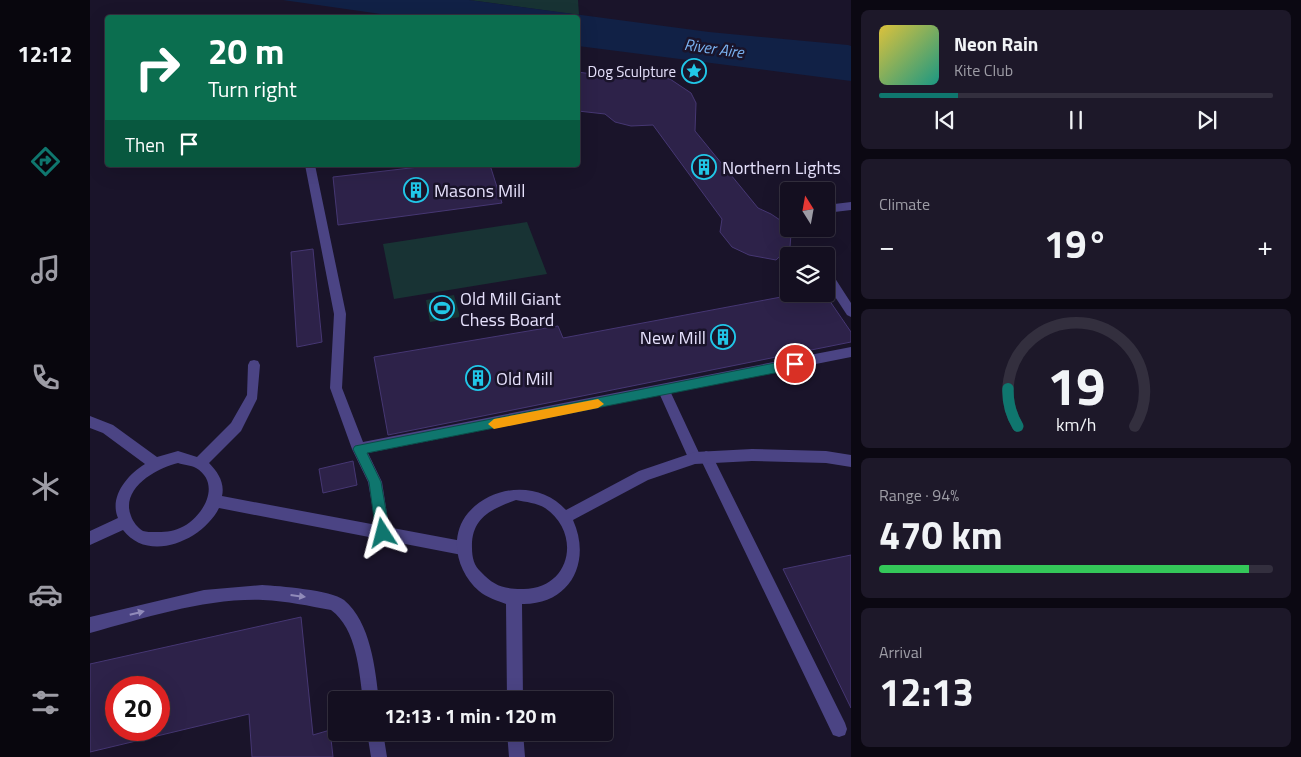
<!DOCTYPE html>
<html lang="en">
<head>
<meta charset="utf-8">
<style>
	body { margin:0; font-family:"Titillium Web",sans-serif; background:#1d1829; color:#f1f3f6; height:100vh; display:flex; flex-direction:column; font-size:19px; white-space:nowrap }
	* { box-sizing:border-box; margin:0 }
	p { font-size:16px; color:#9d9ca5 }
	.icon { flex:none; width:28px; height:28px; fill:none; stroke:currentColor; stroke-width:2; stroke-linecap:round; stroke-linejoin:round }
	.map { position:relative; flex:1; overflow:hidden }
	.sheet { display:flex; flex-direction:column; gap:10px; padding:10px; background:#0b0812; width:450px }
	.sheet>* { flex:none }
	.hud { position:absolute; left:15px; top:15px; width:475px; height:152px; border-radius:5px; box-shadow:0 5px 20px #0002,0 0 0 1px #332f3e; background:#0b6e4f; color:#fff; overflow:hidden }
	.needle { width:32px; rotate:349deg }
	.controls { position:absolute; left:690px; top:182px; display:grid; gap:10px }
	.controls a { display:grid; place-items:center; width:55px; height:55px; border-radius:5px; background:#140f20; box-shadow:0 5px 20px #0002,0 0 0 1px #332f3e; font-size:25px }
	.speed { position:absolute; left:15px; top:676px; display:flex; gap:10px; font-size:25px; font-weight:700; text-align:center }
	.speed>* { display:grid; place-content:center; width:65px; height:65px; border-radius:50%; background:#140f20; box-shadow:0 5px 20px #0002,0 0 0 1px #332f3e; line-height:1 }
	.speed .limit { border:8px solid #d22; background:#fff; color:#111 }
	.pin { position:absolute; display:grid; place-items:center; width:42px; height:42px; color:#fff; margin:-21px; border:2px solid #fff; border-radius:50%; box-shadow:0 1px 5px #0007 }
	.me { position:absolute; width:55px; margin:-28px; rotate:351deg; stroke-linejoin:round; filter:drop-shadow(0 0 4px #0008) }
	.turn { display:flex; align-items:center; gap:18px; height:105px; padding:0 20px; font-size:22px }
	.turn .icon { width:65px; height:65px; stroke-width:2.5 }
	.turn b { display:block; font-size:35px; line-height:42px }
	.then { display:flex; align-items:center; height:48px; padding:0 20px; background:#0003; gap:10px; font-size:19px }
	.big { font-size:38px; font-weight:700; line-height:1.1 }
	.sheet .card { flex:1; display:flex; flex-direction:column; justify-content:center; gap:8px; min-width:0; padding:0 18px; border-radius:8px; background:#1d1829 }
	.sheet .dial { align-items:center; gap:0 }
	.dial svg { height:130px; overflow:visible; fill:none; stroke:#332f3e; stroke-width:7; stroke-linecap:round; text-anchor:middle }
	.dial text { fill:#f1f3f6; stroke:none }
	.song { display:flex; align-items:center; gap:15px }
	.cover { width:60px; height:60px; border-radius:8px; background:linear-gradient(135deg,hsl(50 70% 55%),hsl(170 70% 35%)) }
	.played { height:5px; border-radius:2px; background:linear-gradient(90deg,#0f766e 20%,#332f3e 20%) }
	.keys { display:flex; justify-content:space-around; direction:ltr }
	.heat { display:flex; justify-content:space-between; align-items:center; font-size:28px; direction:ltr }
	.charge { height:8px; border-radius:4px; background:linear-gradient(90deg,#34c759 94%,#332f3e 0) }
	.trip { position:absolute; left:238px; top:691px; width:285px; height:50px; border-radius:5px; background:#140f20; box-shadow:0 5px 20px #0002,0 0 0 1px #332f3e; font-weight:700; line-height:50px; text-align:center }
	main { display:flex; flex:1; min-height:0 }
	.tabs { display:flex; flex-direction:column; width:90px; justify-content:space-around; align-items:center; background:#08060d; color:#9d9ca5 }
	.tabs .icon { width:35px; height:35px }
	.tabs .active { color:#0f766e }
	.tabs b { font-size:22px; color:#f1f3f6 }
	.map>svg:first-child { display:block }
	.green { fill:#183334 }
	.water { fill:#112146 }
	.building { fill:#2d2249; stroke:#463773; fill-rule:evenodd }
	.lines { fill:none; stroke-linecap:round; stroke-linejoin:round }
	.service { fill:#4b4484; fill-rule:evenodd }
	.minor { fill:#4b4484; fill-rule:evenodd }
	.tertiary { fill:#4b4484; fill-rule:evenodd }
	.oneway { fill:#918bba }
	.route { fill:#0f766e; stroke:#0a4d48 }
	.slow { fill:#f59e0b }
	.labels { text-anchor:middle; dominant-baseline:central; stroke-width:5; stroke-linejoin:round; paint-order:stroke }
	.far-poi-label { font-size:15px; fill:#e6e1fc; stroke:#1a142a; text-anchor:end }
	.far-water-label { font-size:16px; font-style:italic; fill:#7ab2f1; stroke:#1a142a }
	.poi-label { font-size:18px; fill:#e6e1fc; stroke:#1a142a; text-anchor:start }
</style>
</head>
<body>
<main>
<nav class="tabs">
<b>12:12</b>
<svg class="icon active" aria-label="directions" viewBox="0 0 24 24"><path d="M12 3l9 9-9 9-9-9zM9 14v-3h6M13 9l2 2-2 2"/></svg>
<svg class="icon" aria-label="music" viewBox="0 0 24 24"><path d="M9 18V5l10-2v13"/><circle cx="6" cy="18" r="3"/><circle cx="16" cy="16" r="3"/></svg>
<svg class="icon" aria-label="phone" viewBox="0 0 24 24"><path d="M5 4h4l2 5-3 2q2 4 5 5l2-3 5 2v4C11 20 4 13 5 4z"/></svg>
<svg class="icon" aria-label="climate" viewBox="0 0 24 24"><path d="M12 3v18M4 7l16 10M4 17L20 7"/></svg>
<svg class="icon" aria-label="car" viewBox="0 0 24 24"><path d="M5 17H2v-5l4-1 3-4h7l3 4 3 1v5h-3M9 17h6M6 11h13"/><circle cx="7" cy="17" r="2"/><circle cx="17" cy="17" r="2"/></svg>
<svg class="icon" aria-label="filters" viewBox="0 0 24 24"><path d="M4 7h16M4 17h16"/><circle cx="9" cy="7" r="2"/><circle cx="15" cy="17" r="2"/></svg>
</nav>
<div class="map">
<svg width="761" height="757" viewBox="0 0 761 757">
	<rect width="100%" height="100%" fill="#1a142a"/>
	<path class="green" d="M379 0H488L489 15Z
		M437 222 457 274 304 299 293 244Z
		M364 295 370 317 340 322 336 300Z"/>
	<path class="water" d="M193 0H379L619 32 758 45 761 46V81L488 46V18L312 17Z"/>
	<path class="building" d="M488 72 536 79 558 76 580 79 601 93 606 103 605 131 668 208 681 214 693 222 701 234 700 247 686 260 659 255 642 247 630 232 632 219 563 125 541 126 525 122 515 114 488 111Z
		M346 165H400L412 203 248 225 243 177Z
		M223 249 232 342 207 347 201 252Z
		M707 294H735L761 332V342L298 435 284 357 468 326 473 338Z
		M263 461 267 485 233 493 229 469Z
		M761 555V708L693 569Z
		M211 617 223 735 240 730 243 757H162L159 714 0 752V664ZM26 688H69V730H26Z"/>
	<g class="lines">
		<path class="service" d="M215 165H225L256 314 252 388 273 442 761 347V357L581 393 610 455 616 451 621 453 755 723 757 729 755 735 749 737 743 735 611 460 605 464 600 462 570 395 278 453 292 482 300 533 298 538 293 540 288 538 278 482 262 449 240 388 244 314Z
			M761 202V210L736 213V205Z
			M699 211V219L694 218V212Z
			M736 271 741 272 761 303V317L757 315 736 283Z
			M172 585C189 586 241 590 254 600 281 623 285 668 289 700H273C269 671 267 629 241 610 219 606 197 601 173 600 115 598 56 618 0 633V617L114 590Z
			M277 732H293L297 757H281Z"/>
		<path class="minor" d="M164 360 168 361 170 365 167 399 151 431 119 463C128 472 135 483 132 496L372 541 377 543 379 548 377 553 372 555 129 508C113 540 59 564 33 530L0 545V531L28 518C19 497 37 475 55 464L13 433 0 428V416L23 425 67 457 88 451 107 457 141 423 157 395 158 365 160 361ZM88 463C94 465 101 465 106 468 133 484 112 519 90 528 82 532 74 532 64 532 61 532 56 532 53 531 48 528 43 522 41 516 30 489 66 468 88 463Z"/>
		<path class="tertiary" d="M662 449 736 451 761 455V467L736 463 662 461 605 464 558 480 483 520C502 562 480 605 432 604L433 700H417L416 604C408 601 396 597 389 591 367 572 358 537 378 513 403 484 450 481 476 510L549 471 605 452ZM426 500C436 502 447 503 455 508 493 534 480 591 431 589 413 589 403 585 391 572 384 566 382 557 382 548 381 518 401 509 426 500Z
			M417 732H433L435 757H419Z"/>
	</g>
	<defs><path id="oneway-solid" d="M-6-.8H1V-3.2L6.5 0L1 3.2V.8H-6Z" transform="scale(1.25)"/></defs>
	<g class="oneway">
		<use href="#oneway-solid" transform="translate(208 596) rotate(7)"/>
		<use href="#oneway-solid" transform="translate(47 613) rotate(-14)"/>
	</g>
	<path class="route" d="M705 359 710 364 705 369 277 453 291 482 300 533 298 537 293 539 288 537 286 533 279 482 263 449 265 446Z"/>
	<path class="slow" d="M508 399 514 404 508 408 404 429 398 424 404 419Z"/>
	<defs>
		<symbol id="sight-ring" viewBox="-11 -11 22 22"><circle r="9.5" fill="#1a142a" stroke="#21c7e8" stroke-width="1.5"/><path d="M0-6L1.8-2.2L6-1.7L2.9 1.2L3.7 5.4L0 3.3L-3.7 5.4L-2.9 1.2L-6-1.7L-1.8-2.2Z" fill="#21c7e8"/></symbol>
		<symbol id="building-ring" viewBox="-11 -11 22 22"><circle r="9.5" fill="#1a142a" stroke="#21c7e8" stroke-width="1.5"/><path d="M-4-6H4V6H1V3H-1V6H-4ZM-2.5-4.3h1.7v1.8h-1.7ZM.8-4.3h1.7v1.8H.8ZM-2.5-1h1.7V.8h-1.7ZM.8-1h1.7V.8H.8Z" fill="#21c7e8"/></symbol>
		<symbol id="stadium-ring" viewBox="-11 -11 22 22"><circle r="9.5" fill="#1a142a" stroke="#21c7e8" stroke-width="1.5"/><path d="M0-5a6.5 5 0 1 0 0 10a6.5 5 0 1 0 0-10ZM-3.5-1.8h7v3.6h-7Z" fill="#21c7e8"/></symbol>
	</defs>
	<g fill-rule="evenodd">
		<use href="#sight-ring" x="590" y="57" width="28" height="28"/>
		<use href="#building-ring" x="600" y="153" width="28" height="28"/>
		<use href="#building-ring" x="312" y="176" width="28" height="28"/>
		<use href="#stadium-ring" x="338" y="294" width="28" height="28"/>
		<use href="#building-ring" x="619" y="323" width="28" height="28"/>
		<use href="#building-ring" x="374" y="364" width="28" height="28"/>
	</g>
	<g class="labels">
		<g class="far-poi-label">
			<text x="586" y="71">Dog Sculpture</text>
		</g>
		<g class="far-water-label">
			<text transform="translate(624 48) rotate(8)">River Aire</text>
		</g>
		<g class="poi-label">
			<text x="632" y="167">Northern Lights</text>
			<text x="344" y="190">Masons Mill</text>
			<text x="370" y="298">Old Mill Giant<tspan x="370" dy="21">Chess Board</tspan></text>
			<text x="616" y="337" text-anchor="end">New Mill</text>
			<text x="406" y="378">Old Mill</text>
		</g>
	</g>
</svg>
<div class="controls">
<a><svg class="needle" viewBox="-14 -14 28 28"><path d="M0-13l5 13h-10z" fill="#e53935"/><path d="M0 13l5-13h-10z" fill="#9d9ca5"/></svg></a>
<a><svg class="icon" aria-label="layers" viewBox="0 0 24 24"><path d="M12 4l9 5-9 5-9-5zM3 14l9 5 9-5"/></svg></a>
</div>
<div class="speed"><div class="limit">20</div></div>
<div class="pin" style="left:705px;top:364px;background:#d93025"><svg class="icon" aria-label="arrive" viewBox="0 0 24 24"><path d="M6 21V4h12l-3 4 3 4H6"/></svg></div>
<svg class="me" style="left:293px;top:533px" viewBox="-20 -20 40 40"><path d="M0-17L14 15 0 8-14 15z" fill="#0f766e" stroke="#fff" stroke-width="4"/></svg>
<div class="trip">12:13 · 1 min · 120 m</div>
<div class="hud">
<div class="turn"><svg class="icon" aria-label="right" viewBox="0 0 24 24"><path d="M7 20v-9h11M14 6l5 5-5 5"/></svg><div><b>20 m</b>Turn right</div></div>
<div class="then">Then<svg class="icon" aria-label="arrive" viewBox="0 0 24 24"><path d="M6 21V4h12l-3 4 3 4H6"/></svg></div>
</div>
</div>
<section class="sheet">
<div class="card">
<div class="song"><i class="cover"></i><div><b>Neon Rain</b><p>Kite Club</p></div></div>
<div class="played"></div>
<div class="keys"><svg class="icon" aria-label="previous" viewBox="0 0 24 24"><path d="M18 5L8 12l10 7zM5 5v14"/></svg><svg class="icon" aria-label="pause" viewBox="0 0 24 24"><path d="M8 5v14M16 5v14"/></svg><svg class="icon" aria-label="next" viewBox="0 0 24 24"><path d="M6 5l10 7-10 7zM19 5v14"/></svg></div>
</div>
<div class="card"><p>Climate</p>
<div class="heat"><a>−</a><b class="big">19°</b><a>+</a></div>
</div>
<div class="card dial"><svg viewBox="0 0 100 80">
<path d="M14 69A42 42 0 1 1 86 69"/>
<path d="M14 69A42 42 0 0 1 8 46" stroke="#0f766e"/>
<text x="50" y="56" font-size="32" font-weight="700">19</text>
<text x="50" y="72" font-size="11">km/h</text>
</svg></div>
<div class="card"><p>Range · 94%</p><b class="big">470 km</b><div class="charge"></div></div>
<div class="card"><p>Arrival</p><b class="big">12:13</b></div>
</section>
</main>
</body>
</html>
